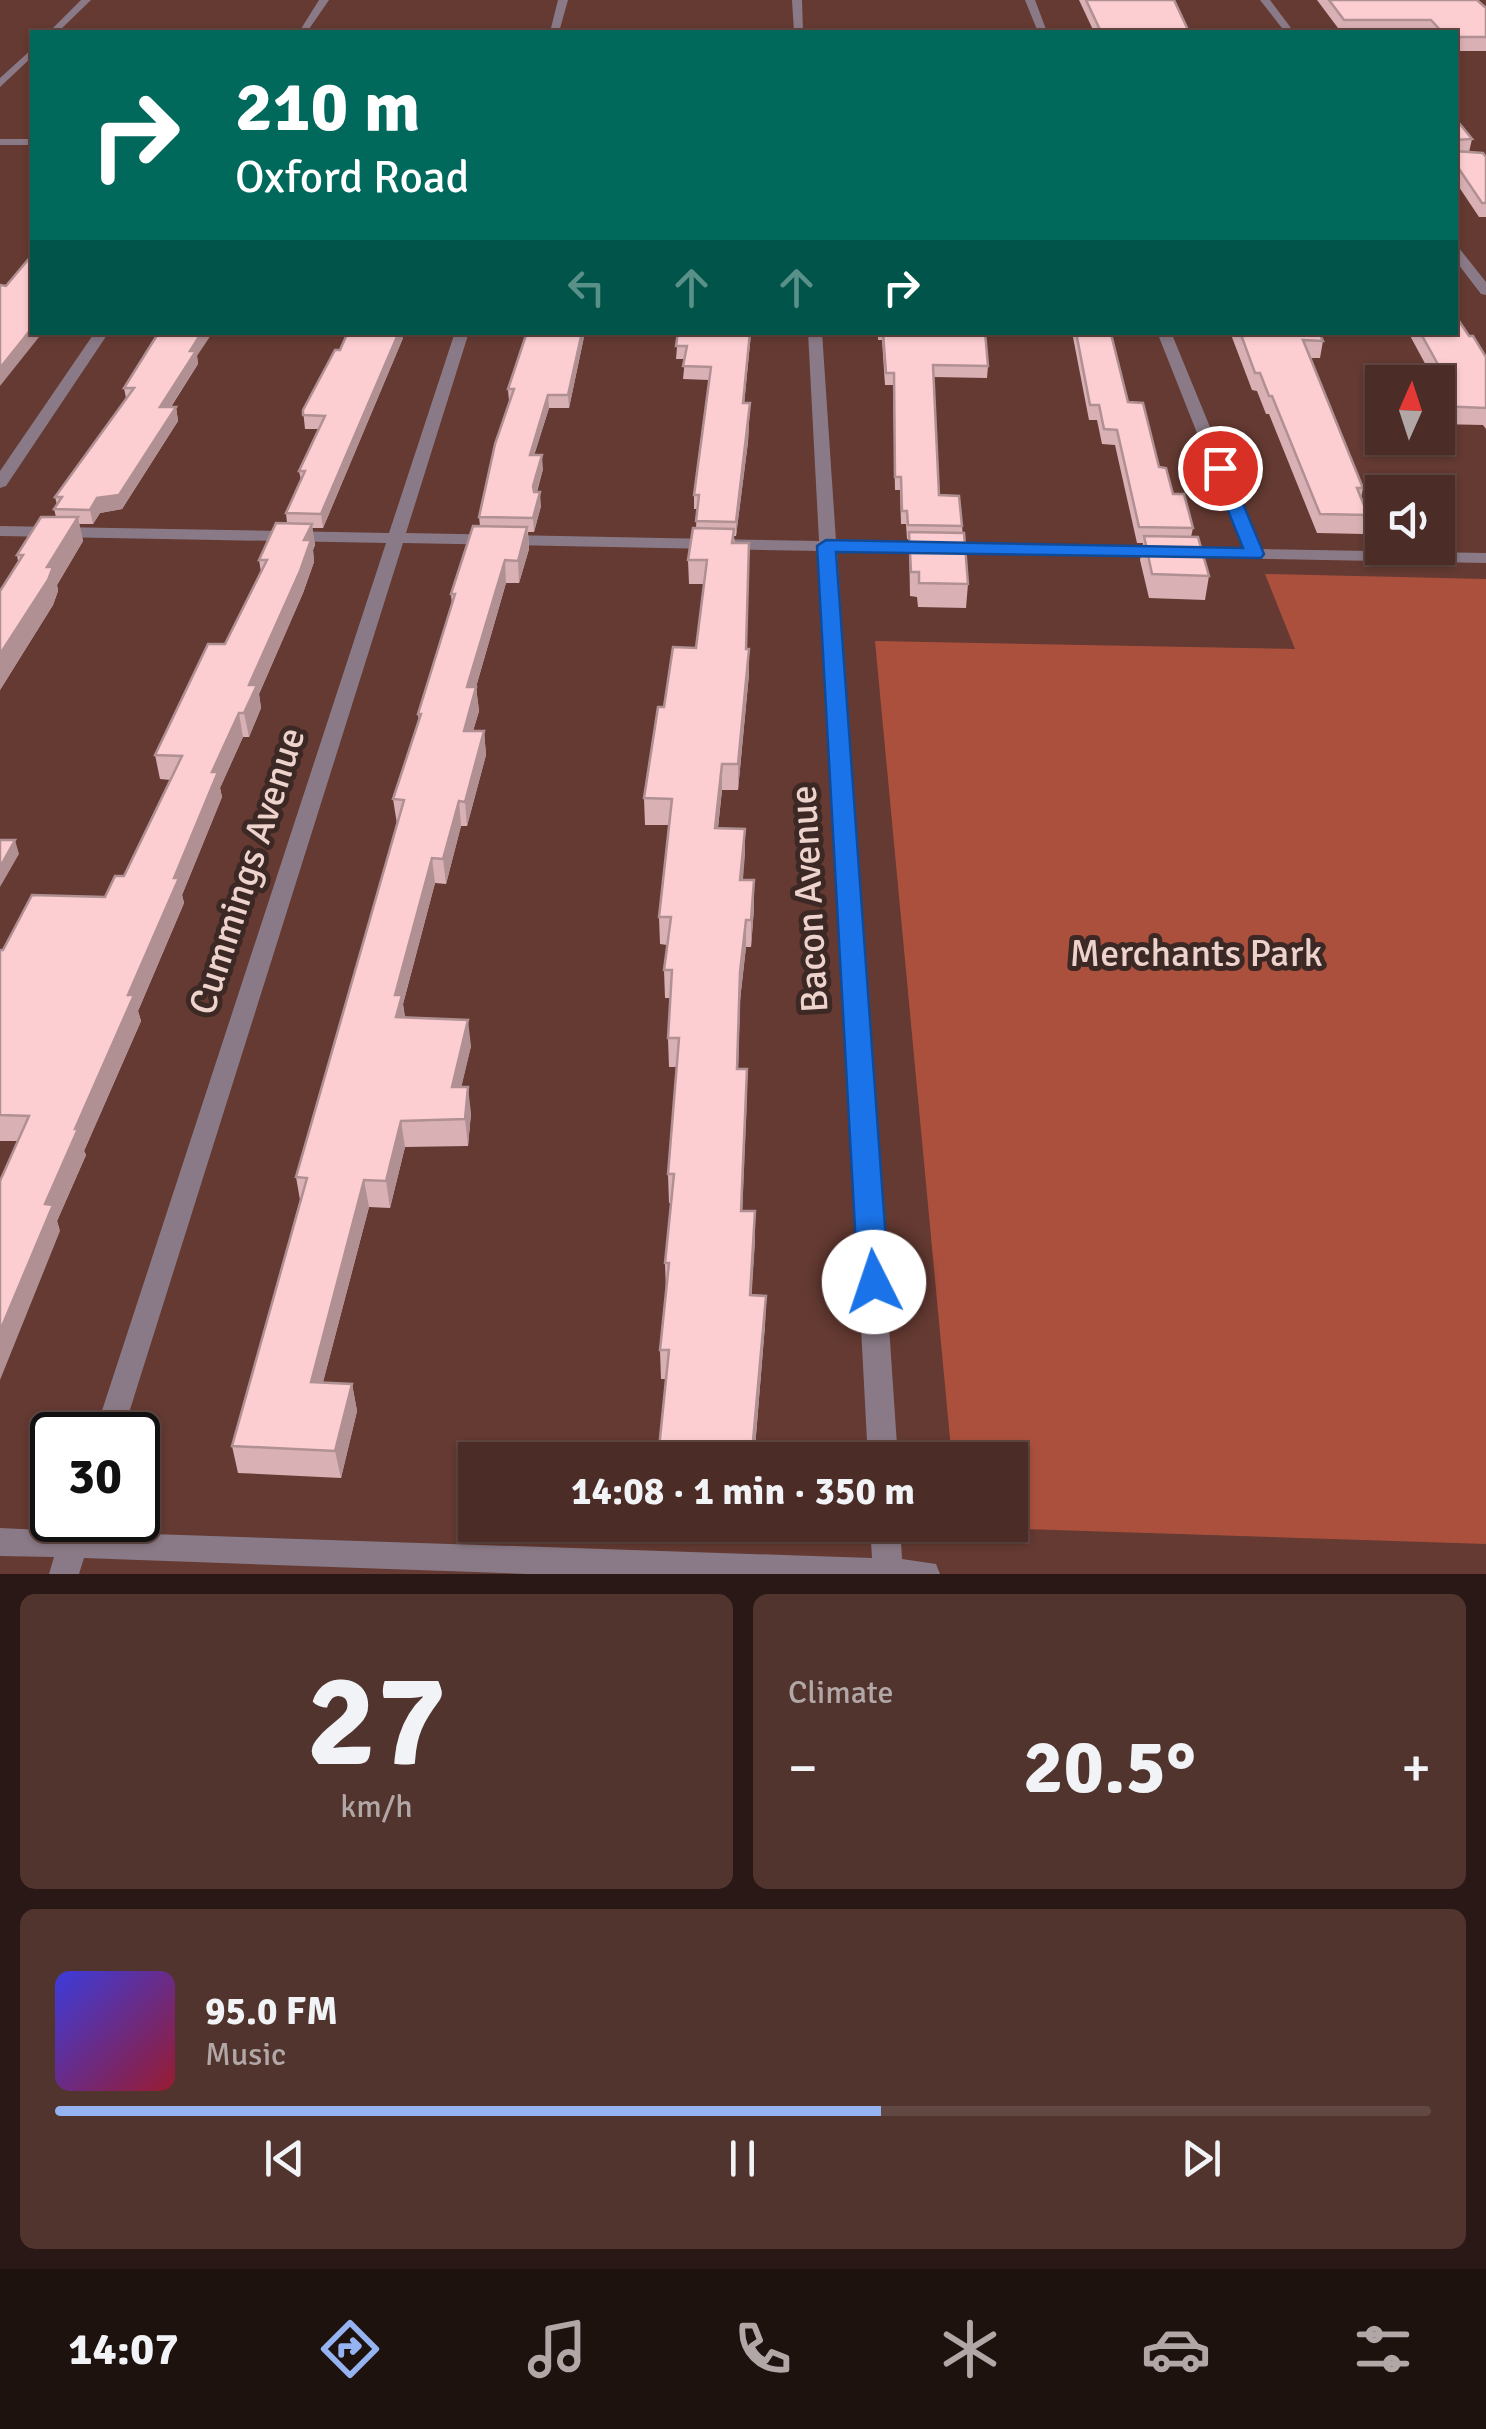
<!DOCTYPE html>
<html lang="en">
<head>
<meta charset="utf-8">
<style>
	body { margin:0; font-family:Signika,sans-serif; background:#52342e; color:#f1f3f6; height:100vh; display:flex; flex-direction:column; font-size:38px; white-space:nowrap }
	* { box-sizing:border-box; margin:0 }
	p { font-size:32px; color:#b2a7a7 }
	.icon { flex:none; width:55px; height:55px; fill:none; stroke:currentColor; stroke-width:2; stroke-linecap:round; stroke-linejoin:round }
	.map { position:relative; height:1574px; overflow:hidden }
	.drawer { display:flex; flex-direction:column; gap:20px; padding:20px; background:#291815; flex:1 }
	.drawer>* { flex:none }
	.guide { position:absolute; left:30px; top:30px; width:1428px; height:305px; border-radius:0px; box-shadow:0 2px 8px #0004,0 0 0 2px #624843; background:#00695c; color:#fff; overflow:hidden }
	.needle { width:65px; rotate:3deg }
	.fabs { position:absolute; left:1365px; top:365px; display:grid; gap:20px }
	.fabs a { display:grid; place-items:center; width:90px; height:90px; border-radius:0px; background:#4b2c26; box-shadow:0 2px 8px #0004,0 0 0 2px #624843; font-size:50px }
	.speed { position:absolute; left:30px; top:1412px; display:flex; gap:20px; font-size:50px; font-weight:700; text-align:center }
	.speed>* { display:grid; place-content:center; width:130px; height:130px; border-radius:50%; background:#4b2c26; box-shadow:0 2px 8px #0004,0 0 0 2px #624843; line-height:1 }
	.speed .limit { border:5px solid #111; border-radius:15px; background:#fff; color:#111 }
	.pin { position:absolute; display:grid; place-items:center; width:85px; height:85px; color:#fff; margin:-42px; border:5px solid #fff; border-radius:50%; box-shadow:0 2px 10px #0007 }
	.me { position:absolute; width:110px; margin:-55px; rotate:356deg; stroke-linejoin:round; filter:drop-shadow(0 0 8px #0008) }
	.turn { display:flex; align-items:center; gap:35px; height:210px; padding:0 40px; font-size:45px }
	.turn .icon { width:130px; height:130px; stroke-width:2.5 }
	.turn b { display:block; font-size:70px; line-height:85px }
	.lanes { display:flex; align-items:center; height:95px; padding:0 40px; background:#0003; justify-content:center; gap:50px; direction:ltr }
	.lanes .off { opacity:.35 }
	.big { font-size:75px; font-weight:800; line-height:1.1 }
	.drawer .tile { flex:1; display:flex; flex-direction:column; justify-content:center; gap:15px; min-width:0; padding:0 35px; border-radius:15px; background:#52342e }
	.drawer .dial { align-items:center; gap:0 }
	.dial b { font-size:130px; line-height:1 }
	.song { display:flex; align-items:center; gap:30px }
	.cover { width:120px; height:120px; border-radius:15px; background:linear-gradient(135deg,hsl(240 70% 55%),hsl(350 70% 35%)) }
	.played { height:10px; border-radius:5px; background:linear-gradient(90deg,#95b2f1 60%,#624843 60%) }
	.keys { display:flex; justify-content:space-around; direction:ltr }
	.heat { display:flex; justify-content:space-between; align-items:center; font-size:55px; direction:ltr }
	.drawer .tiles { flex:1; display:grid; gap:20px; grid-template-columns:1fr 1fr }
	.tile:last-child { grid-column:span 2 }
	.trip { position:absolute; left:458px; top:1442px; width:570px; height:100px; border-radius:0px; background:#4b2c26; box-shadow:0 2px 8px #0004,0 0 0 2px #624843; font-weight:800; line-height:100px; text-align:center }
	.tabs { display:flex; height:160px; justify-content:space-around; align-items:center; background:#1e120f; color:#b2a7a7 }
	.tabs .icon { width:70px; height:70px }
	.tabs .selected { color:#95b2f1 }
	.tabs b { font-size:45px; color:#f1f3f6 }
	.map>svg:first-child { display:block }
	.green { fill:#ac503e }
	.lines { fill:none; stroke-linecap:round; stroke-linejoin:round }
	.minor { fill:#8a7a87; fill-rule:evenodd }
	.tertiary { fill:#8a7a87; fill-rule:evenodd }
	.wall { fill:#d9b1b5 }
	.shaded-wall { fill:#b09093 }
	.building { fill:#fcced2; stroke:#b09093; stroke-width:2.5 }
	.route { fill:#1a73e8; stroke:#114b97; stroke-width:2.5 }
	.labels { text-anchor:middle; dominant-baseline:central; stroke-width:10; stroke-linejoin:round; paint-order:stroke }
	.street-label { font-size:38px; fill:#eed3cd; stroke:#3c2824 }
	.park-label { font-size:38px; fill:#eed2cc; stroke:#3c2824 }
</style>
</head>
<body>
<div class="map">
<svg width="1486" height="1574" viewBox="0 0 1486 1574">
	<rect width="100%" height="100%" fill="#643a32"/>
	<path class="green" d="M1265 574 1486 579V1544L958 1527 1010 1525V1460H952L875 641 1295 649Z"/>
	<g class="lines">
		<path class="minor" d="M81 0H91L58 32H49Z
			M319 0H329L307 32H299Z
			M558 0H568L559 32H550Z
			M792 0H802L803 32H794Z
			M1025 0H1035L1047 32H1038Z
			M1260 0H1270L1294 32H1285Z
			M32 49V57L0 87V78Z
			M1455 247 1459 248 1486 282V295L1481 294 1455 260Z
			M95 332H109L6 486 0 488V471Z
			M455 332H469L406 533 819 541 808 332H822L836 541 1243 549 1157 332H1171L1260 549 1486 553V563L837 551 898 1460H868L820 551 403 543 122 1435H94L386 543 0 536V526L389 533Z
			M66 1520H96L92 1532 872 1558 870 1525H900L902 1559 936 1564 940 1574H528L84 1558 79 1574H49L54 1557 0 1556V1528L63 1531Z"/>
		<path class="tertiary" d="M0 139H32V145H0Z"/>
	</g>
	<path class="wall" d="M1079 0H1174L1189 32H1094Z
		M1317 0H1477L1486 8V51H1455V32H1341Z
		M1455 118 1472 139 1469 152 1486 157V217H1479L1455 181Z
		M526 332H585L569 408H549L534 455 543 469 537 492 541 506 534 532H528L529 549 519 583H506L476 687 479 711 473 731H484L486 755 467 826H461L446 884 435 883 403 1004 405 1017 471 1046 461 1087 471 1113 468 1146 405 1147 390 1208 369 1207 323 1382 352 1384 357 1411 341 1478 238 1473 232 1446 300 1200 296 1177 397 824 393 799 419 722 418 714 452 605 451 594 480 526 479 517 509 401 508 389Z
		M645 332H751L744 403H750L748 442 736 536H734L749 674 738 790H722L718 828 745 829 743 880 754 908 751 947H746L740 1000 738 1069H747L742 1211 755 1240 751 1295 766 1296 765 1325 754 1460H659V1448L666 1379H661L660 1350 666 1292 665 1263 671 1203H669L668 1174 677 1067H669L668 1038 671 998H665L664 970 667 945 660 944 659 917 669 825H645L644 798 664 707 696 648 704 584H689L688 560 696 528 697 509H694V495L709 380 683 379 685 359H676L678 335H645Z
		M878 332H985L988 366 987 378 934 377 939 495 962 526 968 584 966 608 918 607 917 597 910 596 909 539H907L906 524H901L900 490H895L893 385H885L882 340H878Z
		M1072 332H1104L1128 402 1159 467 1193 528 1191 537 1209 576 1205 600 1149 598 1140 560 1143 543H1137L1115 445 1102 444 1097 420H1089Z
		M1230 332H1319L1323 341 1320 358H1310L1363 488 1361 499 1368 515 1364 534 1317 533 1269 414H1266L1257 391 1252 390Z
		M1408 332H1455L1469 336 1486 357V429L1483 425 1438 424V382H1384L1386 368 1428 369Z
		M403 338 323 528H312L315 545 313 550 314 562 303 593 259 694 261 708 249 737H243L220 788 222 797 182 895 184 903 138 1011 141 1021 84 1151 86 1155 57 1221 60 1231 18 1141H0V950H3L105 897 124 876 171 780 160 779 155 755 225 644 261 572 259 560 287 523 286 513 301 480 299 471 319 429H305L303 410 340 350Z
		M197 356 198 364 171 407H176L178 421 122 509 100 513 93 524H79L83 541 57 585 58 591 53 605 0 690V591L18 561 17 555 56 517 54 509 57 505 55 497 126 398 124 388Z"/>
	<path class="shaded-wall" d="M32 328V332H43L0 386V368Z
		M202 332H213L197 356 198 364 162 420 160 407 190 351Z
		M399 332H403V338L323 528 321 514Z
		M582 332H585L569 408 568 395Z
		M750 332H751L743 416V403Z
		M548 395 549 408 530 469V455Z
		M750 403 748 442 736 536V522Z
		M176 407 178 421 122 509 100 513 93 524 90 510 97 498Z
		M542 455 543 469 534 500 533 486Z
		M540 492 541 506 534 532 533 518Z
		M78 517 83 541 57 585 58 591 53 605 0 690V654L47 567Z
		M312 524 315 545 313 550 314 562 303 593 259 694 261 708 249 737 244 713 249 685Z
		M527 527 529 549 519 583 518 561Z
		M505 560 506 583 469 711 467 687Z
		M749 649V674L738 790V764Z
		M476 687 479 711 466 755 464 731Z
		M239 713 243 737 220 788 222 797 182 895 184 903 138 1011 141 1021 84 1151 86 1155 57 1221 60 1231 0 1380V1331L45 1204 174 878 212 772Z
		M484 731 486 755 467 826 465 802Z
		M722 764V790L715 855V828Z
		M459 801 461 826 446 884 443 859Z
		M745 829V856L740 907V880Z
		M15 840 19 854 0 887V867Z
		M432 858 435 883 403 1004 405 1021 396 1017 395 995Z
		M754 880V908L751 947V920Z
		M746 920V947L740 1000 737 1097 740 972Z
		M468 1020 471 1046 455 1114 452 1087Z
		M747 1069V1098L741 1240V1211Z
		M468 1087 471 1113 468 1146 465 1119Z
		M401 1121 405 1147 390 1208 386 1181Z
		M364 1180 369 1207 316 1409 311 1382Z
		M755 1211V1240L750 1324V1295Z
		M766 1296 765 1325 754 1460H752Z
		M352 1384 357 1411 341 1478 335 1451Z"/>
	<path class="building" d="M1086 0H1174L1189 32H1101Z
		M1329 0H1477L1486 8V37H1455V32H1442L1431 20H1344Z
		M1455 118 1472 139 1455 140V151L1483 153 1486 157V203H1482L1455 163Z
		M32 255V328L0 368V285L6 286Z
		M1455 315 1469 336H1473L1486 357V408L1438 406V382H1393L1386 368 1441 370 1420 332H1455Z
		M159 332H202L190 351H196L160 407H176L119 495 97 498 90 510 54 509 62 497H55L134 388H124Z
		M348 332H399L321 514 286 513 305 471H299L325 416 303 415V410L335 350H340Z
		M527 332H582L568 395H548L530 455H542L533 486 534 492H540L533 518 479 517 495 444 514 389H508Z
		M678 332H750L743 403H750L736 522 696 521 699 495H694L711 367 683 366 687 346H676Z
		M883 332H985L988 366 933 365 939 495 959 496 962 526 908 525 907 511H902L901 477H895L894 373H886Z
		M1076 332H1104V334H1111L1128 402 1143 403 1159 467 1166 468 1173 494H1184L1193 528 1139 527 1117 430 1104 429 1099 405H1090Z
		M1240 332H1319L1323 341 1303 340 1363 488H1357L1368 515 1320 514 1272 396H1269L1260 373H1255Z
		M41 517H78L47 567H53L48 580 0 654V591L23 555H17Z
		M276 523 312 524 304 540H311L300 571 249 685H257L244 713H239L212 772H218L174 878H179L128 995H134L75 1129H78L45 1204 53 1205 0 1331V1181L29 1116 0 1115V950H3L32 895 105 897 115 876H124L182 756 155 755 208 644H225L267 560H259Z
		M473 526 527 527 518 561 505 560 467 687H476L464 731H484L465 802 459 801 443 859 432 858 395 995H402L396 1017 468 1020 452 1087H468L465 1119 401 1121 386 1181 364 1180 311 1382 352 1384 335 1451 232 1446 307 1178 296 1177 404 800 393 799 421 714H418L455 594H451Z
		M693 528 734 529 732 543H749L746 649H749L738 764H722L715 828 745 829 740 880H754L751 920H746L740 972 737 1069H747L741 1211H755L750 1295 766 1296 752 1452 659 1448 669 1350H660L669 1263H665L674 1174H668L679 1038H668L672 970H664L671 917H659L672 799 644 798 658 707H664L673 647 696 648 707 560H688Z
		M909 532 964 533 968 584 919 583V572H911Z
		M1144 536 1198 537 1209 576 1152 574Z
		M0 840H15L0 867Z"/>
	<path class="route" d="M1220 462 1228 468 1264 554 1261 558 836 552 889 1282 884 1290 874 1294 863 1290 858 1282 817 546 826 540 1243 548 1211 468Z"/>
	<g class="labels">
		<g class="street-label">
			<text transform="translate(247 871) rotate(-72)">Cummings Avenue</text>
			<text transform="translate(809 899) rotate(-93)">Bacon Avenue</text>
		</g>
		<g class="park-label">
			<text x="1196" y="953">Merchants Park</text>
		</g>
	</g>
</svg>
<div class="fabs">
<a><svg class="needle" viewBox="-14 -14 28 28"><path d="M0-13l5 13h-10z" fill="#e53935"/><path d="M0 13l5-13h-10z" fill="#b2a7a7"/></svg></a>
<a><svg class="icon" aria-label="sound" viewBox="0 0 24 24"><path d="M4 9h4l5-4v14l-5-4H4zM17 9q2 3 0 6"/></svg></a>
</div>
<div class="speed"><div class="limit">30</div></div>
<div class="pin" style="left:1220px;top:468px;background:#d93025"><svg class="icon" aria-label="arrive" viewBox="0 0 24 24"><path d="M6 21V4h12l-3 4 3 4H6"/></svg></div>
<svg class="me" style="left:874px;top:1282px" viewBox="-20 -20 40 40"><circle r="19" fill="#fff"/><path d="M0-13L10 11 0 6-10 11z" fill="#1a73e8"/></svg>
<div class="trip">14:08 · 1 min · 350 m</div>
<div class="guide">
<div class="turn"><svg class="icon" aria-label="right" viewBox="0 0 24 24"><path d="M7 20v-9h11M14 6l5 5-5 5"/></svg><div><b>210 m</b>Oxford Road</div></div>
<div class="lanes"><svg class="icon off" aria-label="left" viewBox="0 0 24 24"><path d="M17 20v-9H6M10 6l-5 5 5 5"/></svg><svg class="icon off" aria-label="ahead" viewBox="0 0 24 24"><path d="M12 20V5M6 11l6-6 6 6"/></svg><svg class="icon off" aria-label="ahead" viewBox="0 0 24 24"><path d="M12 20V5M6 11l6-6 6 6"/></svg><svg class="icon" aria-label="right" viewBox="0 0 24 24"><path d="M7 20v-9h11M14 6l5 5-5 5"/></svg></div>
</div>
</div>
<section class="drawer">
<div class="tiles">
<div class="tile dial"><b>27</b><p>km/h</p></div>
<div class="tile"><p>Climate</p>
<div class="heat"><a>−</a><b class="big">20.5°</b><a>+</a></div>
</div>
<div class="tile">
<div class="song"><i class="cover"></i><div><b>95.0 FM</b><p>Music</p></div></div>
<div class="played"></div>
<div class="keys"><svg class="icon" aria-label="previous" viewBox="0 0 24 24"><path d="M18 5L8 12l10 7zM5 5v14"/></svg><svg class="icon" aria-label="pause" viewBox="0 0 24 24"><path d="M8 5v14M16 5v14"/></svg><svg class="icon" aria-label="next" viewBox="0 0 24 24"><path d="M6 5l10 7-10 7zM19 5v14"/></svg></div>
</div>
</div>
</section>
<nav class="tabs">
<b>14:07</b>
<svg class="icon selected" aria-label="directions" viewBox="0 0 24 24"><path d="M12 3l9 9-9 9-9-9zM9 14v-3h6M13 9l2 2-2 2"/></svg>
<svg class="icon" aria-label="music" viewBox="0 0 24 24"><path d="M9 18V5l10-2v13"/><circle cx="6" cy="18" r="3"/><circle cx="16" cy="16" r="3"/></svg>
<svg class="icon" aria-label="phone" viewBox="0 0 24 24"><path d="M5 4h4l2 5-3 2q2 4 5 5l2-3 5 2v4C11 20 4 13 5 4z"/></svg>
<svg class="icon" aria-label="climate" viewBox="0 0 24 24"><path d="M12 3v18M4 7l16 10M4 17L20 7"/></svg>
<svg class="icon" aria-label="car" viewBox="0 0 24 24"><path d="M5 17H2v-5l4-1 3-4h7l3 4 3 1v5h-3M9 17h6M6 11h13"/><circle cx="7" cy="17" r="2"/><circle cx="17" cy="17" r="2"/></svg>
<svg class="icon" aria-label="filters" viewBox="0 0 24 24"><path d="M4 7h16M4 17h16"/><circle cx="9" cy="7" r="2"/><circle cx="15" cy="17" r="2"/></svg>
</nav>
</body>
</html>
